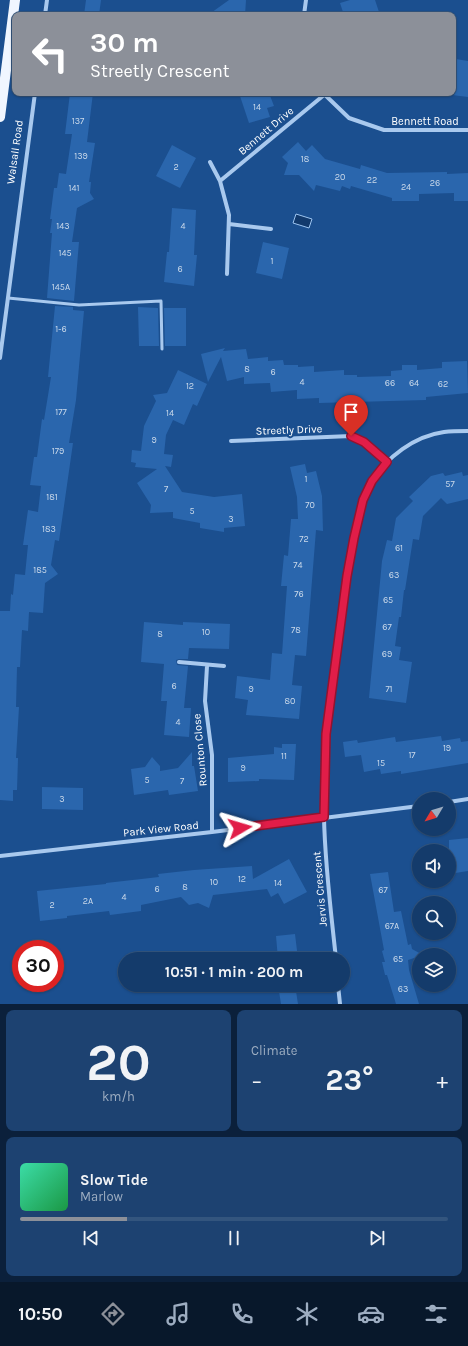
<!DOCTYPE html>
<html lang="en">
<head>
<meta charset="utf-8">
<style>
	body { margin:0; font-family:Karla,sans-serif; background:#1d4271; color:#f1f3f6; height:100vh; display:flex; flex-direction:column; font-size:15px; white-space:nowrap }
	* { box-sizing:border-box; margin:0 }
	p { font-size:13px; color:#9dadc1 }
	.icon { flex:none; width:22px; height:22px; fill:none; stroke:currentColor; stroke-width:2; stroke-linecap:round; stroke-linejoin:round }
	.map { position:relative; height:1004px; overflow:hidden }
	.details { display:flex; flex-direction:column; gap:6px; padding:6px; background:#0b203b; flex:1 }
	.details>* { flex:none }
	.guide { position:absolute; left:12px; top:12px; width:444px; height:84px; border-radius:8px; box-shadow:0 1px 3px #0004,0 0 0 1px #33557e; background:#8c9099; color:#fff; overflow:hidden }
	.needle { width:26px; rotate:232deg }
	.controls { position:absolute; left:412px; top:792px; display:grid; gap:8px }
	.controls a { display:grid; place-items:center; width:44px; height:44px; border-radius:50%; background:#143b6b; box-shadow:0 1px 3px #0004,0 0 0 1px #33557e; font-size:20px }
	.speed { position:absolute; left:12px; top:940px; display:flex; gap:8px; font-size:20px; font-weight:700; text-align:center }
	.speed>* { display:grid; place-content:center; width:52px; height:52px; border-radius:50%; background:#143b6b; box-shadow:0 1px 3px #0004,0 0 0 1px #33557e; line-height:1 }
	.speed .limit { border:6px solid #d22; background:#fff; color:#111 }
	.pin { position:absolute; display:grid; place-items:center; width:34px; height:34px; color:#fff; margin:-41px -17px; border-radius:50% 50% 50% 0; rotate:-45deg; box-shadow:0 0 4px #0007 }
	.pin .icon { rotate:45deg }
	.me { position:absolute; width:44px; margin:-22px; rotate:83deg; stroke-linejoin:round; filter:drop-shadow(0 0 3px #0008) }
	.turn { display:flex; align-items:center; gap:14px; height:84px; padding:0 12px; font-size:18px }
	.turn .icon { width:52px; height:52px; stroke-width:2.5 }
	.turn b { display:block; font-size:28px; line-height:34px }
	.big { font-size:30px; font-weight:700; line-height:1.1 }
	.details .tile { flex:1; display:flex; flex-direction:column; justify-content:center; gap:6px; min-width:0; padding:0 14px; border-radius:8px; background:#1d4271 }
	.details .dial { align-items:center; gap:0 }
	.dial b { font-size:52px; line-height:1 }
	.song { display:flex; align-items:center; gap:12px }
	.cover { width:48px; height:48px; border-radius:6px; background:linear-gradient(135deg,hsl(160 70% 55%),hsl(140 70% 35%)) }
	.played { height:4px; border-radius:2px; background:linear-gradient(90deg,#8c9099 25%,#33557e 25%) }
	.keys { display:flex; justify-content:space-around; direction:ltr }
	.heat { display:flex; justify-content:space-between; align-items:center; font-size:22px; direction:ltr }
	.details .tiles { flex:1; display:grid; gap:6px; grid-template-columns:1fr 1fr }
	.tile:last-child { grid-column:span 2 }
	.trip { position:absolute; left:118px; top:952px; width:232px; height:40px; border-radius:20px; background:#143b6b; box-shadow:0 1px 3px #0004,0 0 0 1px #33557e; font-weight:700; line-height:40px; text-align:center }
	.tab-bar { display:flex; height:64px; justify-content:space-around; align-items:center; background:#08182b; color:#9dadc1 }
	.tab-bar .icon { width:28px; height:28px }
	.tab-bar .selected { color:#8c9099 }
	.tab-bar b { font-size:18px; color:#f1f3f6 }
	.map>svg:first-child { display:block }
	.water { fill:#123a6d; stroke:#9cc4f0 }
	.building { fill:#2a66ad }
	.lines { fill:none; stroke-linecap:round; stroke-linejoin:round }
	.service { stroke:#a9c9ee; stroke-width:3 }
	.minor { stroke:#a9c9ee; stroke-width:4 }
	.primary { stroke:#f0f6ff; stroke-width:10 }
	.route-casing { stroke:#92132f; stroke-width:10 }
	.route { stroke:#e11d48; stroke-width:7 }
	.labels { text-anchor:middle; dominant-baseline:central; stroke-width:4; stroke-linejoin:round; paint-order:stroke }
	.number-label { font-size:9px; fill:#cad9ea }
	.street-label { font-size:11px; fill:#fff; stroke:#1b4f8f }
</style>
</head>
<body>
<div class="map">
<svg width="468" height="1004" viewBox="0 0 468 1004">
	<rect width="100%" height="100%" fill="#1b4f8f"/>
	<path class="water" d="M296 214 312 219 309 228 293 223Z"/>
	<path class="building" d="M86 0H101L99 15H84Z
		M229 0H246L245 15H208Z
		M350 0H375L380 15H344L340 3Z
		M456 59 468 61V97L452 95Z
		M70 93H93L87 142 95 143 89 182H91L90 193 94 199 77 208 72 242H79L74 301 47 298 52 233H50L52 219H50L54 188H57L59 173 66 174 72 134H65Z
		M239 93H269L274 106 267 108 270 117 249 123Z
		M298 142 306 151 312 145 325 159 360 169 361 165 387 173 447 172V174L468 173V201H454V193L419 194V201H392V198L351 186 350 189 342 186 340 191 316 185 314 191 299 175H284L288 163 282 157Z
		M172 145 196 158 180 188 156 176Z
		M172 208 196 210 194 255H197L194 286 164 282 167 252H169Z
		M263 242 289 248 282 279 256 273Z
		M55 306 73 307V310L84 311 76 400 69 443H73L59 541 55 540 51 565 58 574 45 583 43 613 29 612 28 631 22 630 20 667H17L16 707H19L16 758H18L17 790H13V801L0 800V611H10L11 594 13 595 15 574 25 575 28 545H23L28 510 38 512 41 486 30 485 34 457H37L42 419 44 420 51 377H48Z
		M138 307 158 308 159 346H139Z
		M164 308H186V346H165Z
		M225 348 223 351 246 349 248 359 268 357V361L283 360 284 365H298V367L314 366V372L344 370V375H357V377L391 376V371L402 370V365H417V370L442 368V362L467 361 468 393 426 397V400L319 403V398L297 399V390L271 392 270 383 244 384V377L227 381 221 357 208 382 201 354Z
		M178 370 207 384 197 406 193 404 184 425 173 420 166 435 164 454 173 455 171 467 165 466 182 492 214 497 242 494 245 526 224 528V532L200 528V523L173 518V512L150 513 151 505 137 483 157 469 135 467 136 463 131 462 132 450 141 451 144 426 156 401 153 395 167 393Z
		M305 464 307 473 316 471 322 496 323 531 316 530 306 656 295 655 292 685 302 686 299 719 246 715 248 700 235 698 237 676 270 680 272 653 282 654 287 586H281L284 555 288 556 291 519H298L297 497 290 467Z
		M462 472 463 476 468 475V499L447 504 441 498 423 516 419 540 413 539 405 590H404L401 617H399L395 646 401 647 399 660 412 662 406 703 369 698 382 561 387 540 392 541 396 518 413 501 409 497 431 476 443 473 445 476Z
		M144 622 183 625V622L230 624 229 649 189 648 188 659H179L176 660 177 665 188 666 184 708H191L189 737 164 735 167 701H161L164 664 141 662Z
		M441 736 442 741 460 738 461 742 468 741V763L401 774V771L381 774 380 769 364 772 361 755 345 757 343 742 357 740 358 743 395 737 396 742Z
		M282 744H296L294 780 259 779V781L228 782V758L274 754V747L282 748Z
		M192 752V766H194L198 791 169 795 168 790 134 795 131 769 145 767 152 757 160 766V771L178 768Z
		M42 787 83 788V810L42 809Z
		M468 838V871L449 874V840Z
		M289 859 307 892 284 904 278 893 271 897 267 889 213 895 209 908 198 903 189 905 181 897 141 905V911L110 915 109 911 67 916V918L40 921 37 891 106 884V883L159 877 158 874 194 870 252 866 253 879Z
		M388 872 394 912 401 911 408 945 411 944 412 949 423 955 408 960 409 970 419 1004H396L387 975H385L382 962H385L382 951 384 950 370 874Z
		M295 934 298 959H278L276 936Z
		M278 985H295L298 1004H281Z"/>
	<g class="lines">
		<path class="service" d="M8 298 79 305 161 301 162 349"/>
		<path class="minor" d="M45 15 47 0
			M304 15 306 0
			M323 93 349 118 384 130H468
			M210 162 220 181
			M229 224 271 229
			M227 274 229 215 220 181 324 95
			M0 358 35 93
			M231 441 351 436 365 442 387 462
			M179 662 224 666
			M207 666 205 701 212 755V832
			M449 802 468 799
			M0 856 212 832 419 806
			M336 959C331 912 325 865 324 818 322 748 333 679 342 611 347 572 352 516 372 482 386 457 415 436 444 432 452 431 460 431 468 431
			M338 985 340 1004"/>
		<path class="primary" d="M0 117 15 0"/>
	</g>
	<g class="lines">
		<defs>
			<path id="route" d="M240 828 324 817 326 734 347 576 354 538 363 500 372 481 387 462 364 442 351 436"/>
		</defs>
		<use href="#route" class="route-casing"/>
		<use href="#route" class="route"/>
	</g>
	<g class="labels">
		<g class="number-label">
			<text x="257" y="107">14</text>
			<text x="78" y="121">137</text>
			<text x="81" y="156">139</text>
			<text x="305" y="159">18</text>
			<text x="176" y="167">2</text>
			<text x="340" y="177">20</text>
			<text x="372" y="180">22</text>
			<text x="435" y="183">26</text>
			<text x="406" y="187">24</text>
			<text x="74" y="188">141</text>
			<text x="63" y="226">143</text>
			<text x="183" y="226">4</text>
			<text x="65" y="253">145</text>
			<text x="272" y="261">1</text>
			<text x="180" y="269">6</text>
			<text x="61" y="287">145A</text>
			<text x="61" y="329">1-6</text>
			<text x="247" y="369">8</text>
			<text x="273" y="372">6</text>
			<text x="302" y="382">4</text>
			<text x="390" y="383">66</text>
			<text x="414" y="383">64</text>
			<text x="443" y="384">62</text>
			<text x="190" y="386">12</text>
			<text x="61" y="412">177</text>
			<text x="170" y="413">14</text>
			<text x="154" y="440">9</text>
			<text x="58" y="451">179</text>
			<text x="306" y="479">1</text>
			<text x="450" y="484">57</text>
			<text x="166" y="489">7</text>
			<text x="52" y="497">181</text>
			<text x="310" y="505">70</text>
			<text x="192" y="511">5</text>
			<text x="231" y="519">3</text>
			<text x="49" y="529">183</text>
			<text x="304" y="539">72</text>
			<text x="399" y="548">61</text>
			<text x="298" y="565">74</text>
			<text x="40" y="570">185</text>
			<text x="394" y="575">63</text>
			<text x="299" y="594">76</text>
			<text x="388" y="600">65</text>
			<text x="387" y="627">67</text>
			<text x="296" y="630">78</text>
			<text x="206" y="632">10</text>
			<text x="160" y="634">8</text>
			<text x="387" y="654">69</text>
			<text x="174" y="686">6</text>
			<text x="251" y="689">9</text>
			<text x="389" y="689">71</text>
			<text x="290" y="701">80</text>
			<text x="178" y="722">4</text>
			<text x="447" y="748">19</text>
			<text x="412" y="755">17</text>
			<text x="284" y="756">11</text>
			<text x="381" y="763">15</text>
			<text x="243" y="768">9</text>
			<text x="147" y="780">5</text>
			<text x="182" y="781">7</text>
			<text x="62" y="799">3</text>
			<text x="242" y="879">12</text>
			<text x="214" y="882">10</text>
			<text x="278" y="883">14</text>
			<text x="185" y="887">8</text>
			<text x="157" y="889">6</text>
			<text x="383" y="890">67</text>
			<text x="124" y="897">4</text>
			<text x="88" y="901">2A</text>
			<text x="52" y="905">2</text>
			<text x="392" y="926">67A</text>
			<text x="398" y="959">65</text>
			<text x="403" y="989">63</text>
		</g>
		<g class="street-label">
			<text x="425" y="121">Bennett Road</text>
			<text transform="translate(266 131) rotate(-40)">Bennett Drive</text>
			<text transform="translate(15 152) rotate(-82)">Walsall Road</text>
			<text transform="translate(289 430) rotate(-2)">Streetly Drive</text>
			<text transform="translate(200 750) rotate(-95)">Rounton Close</text>
			<text transform="translate(161 829) rotate(-6)">Park View Road</text>
			<text transform="translate(320 889) rotate(-95)">Jervis Crescent</text>
		</g>
	</g>
</svg>
<div class="controls">
<a><svg class="needle" viewBox="-14 -14 28 28"><path d="M0-13l5 13h-10z" fill="#e53935"/><path d="M0 13l5-13h-10z" fill="#9dadc1"/></svg></a>
<a><svg class="icon" aria-label="sound" viewBox="0 0 24 24"><path d="M4 9h4l5-4v14l-5-4H4zM17 9q2 3 0 6"/></svg></a>
<a><svg class="icon" aria-label="search" viewBox="0 0 24 24"><circle cx="10" cy="10" r="6"/><path d="M15 15l6 6"/></svg></a>
<a><svg class="icon" aria-label="layers" viewBox="0 0 24 24"><path d="M12 4l9 5-9 5-9-5zM3 14l9 5 9-5"/></svg></a>
</div>
<div class="speed"><div class="limit">30</div></div>
<div class="pin" style="left:351px;top:436px;background:#d93025"><svg class="icon" aria-label="arrive" viewBox="0 0 24 24"><path d="M6 21V4h12l-3 4 3 4H6"/></svg></div>
<svg class="me" style="left:240px;top:828px" viewBox="-20 -20 40 40"><path d="M0-17L14 15 0 8-14 15z" fill="#e11d48" stroke="#fff" stroke-width="4"/></svg>
<div class="trip">10:51 · 1 min · 200 m</div>
<div class="guide">
<div class="turn"><svg class="icon" aria-label="left" viewBox="0 0 24 24"><path d="M17 20v-9H6M10 6l-5 5 5 5"/></svg><div><b>30 m</b>Streetly Crescent</div></div>
</div>
</div>
<section class="details">
<div class="tiles">
<div class="tile dial"><b>20</b><p>km/h</p></div>
<div class="tile"><p>Climate</p>
<div class="heat"><a>−</a><b class="big">23°</b><a>+</a></div>
</div>
<div class="tile">
<div class="song"><i class="cover"></i><div><b>Slow Tide</b><p>Marlow</p></div></div>
<div class="played"></div>
<div class="keys"><svg class="icon" aria-label="previous" viewBox="0 0 24 24"><path d="M18 5L8 12l10 7zM5 5v14"/></svg><svg class="icon" aria-label="pause" viewBox="0 0 24 24"><path d="M8 5v14M16 5v14"/></svg><svg class="icon" aria-label="next" viewBox="0 0 24 24"><path d="M6 5l10 7-10 7zM19 5v14"/></svg></div>
</div>
</div>
</section>
<nav class="tab-bar">
<b>10:50</b>
<svg class="icon selected" aria-label="directions" viewBox="0 0 24 24"><path d="M12 3l9 9-9 9-9-9zM9 14v-3h6M13 9l2 2-2 2"/></svg>
<svg class="icon" aria-label="music" viewBox="0 0 24 24"><path d="M9 18V5l10-2v13"/><circle cx="6" cy="18" r="3"/><circle cx="16" cy="16" r="3"/></svg>
<svg class="icon" aria-label="phone" viewBox="0 0 24 24"><path d="M5 4h4l2 5-3 2q2 4 5 5l2-3 5 2v4C11 20 4 13 5 4z"/></svg>
<svg class="icon" aria-label="climate" viewBox="0 0 24 24"><path d="M12 3v18M4 7l16 10M4 17L20 7"/></svg>
<svg class="icon" aria-label="car" viewBox="0 0 24 24"><path d="M5 17H2v-5l4-1 3-4h7l3 4 3 1v5h-3M9 17h6M6 11h13"/><circle cx="7" cy="17" r="2"/><circle cx="17" cy="17" r="2"/></svg>
<svg class="icon" aria-label="filters" viewBox="0 0 24 24"><path d="M4 7h16M4 17h16"/><circle cx="9" cy="7" r="2"/><circle cx="15" cy="17" r="2"/></svg>
</nav>
</body>
</html>
